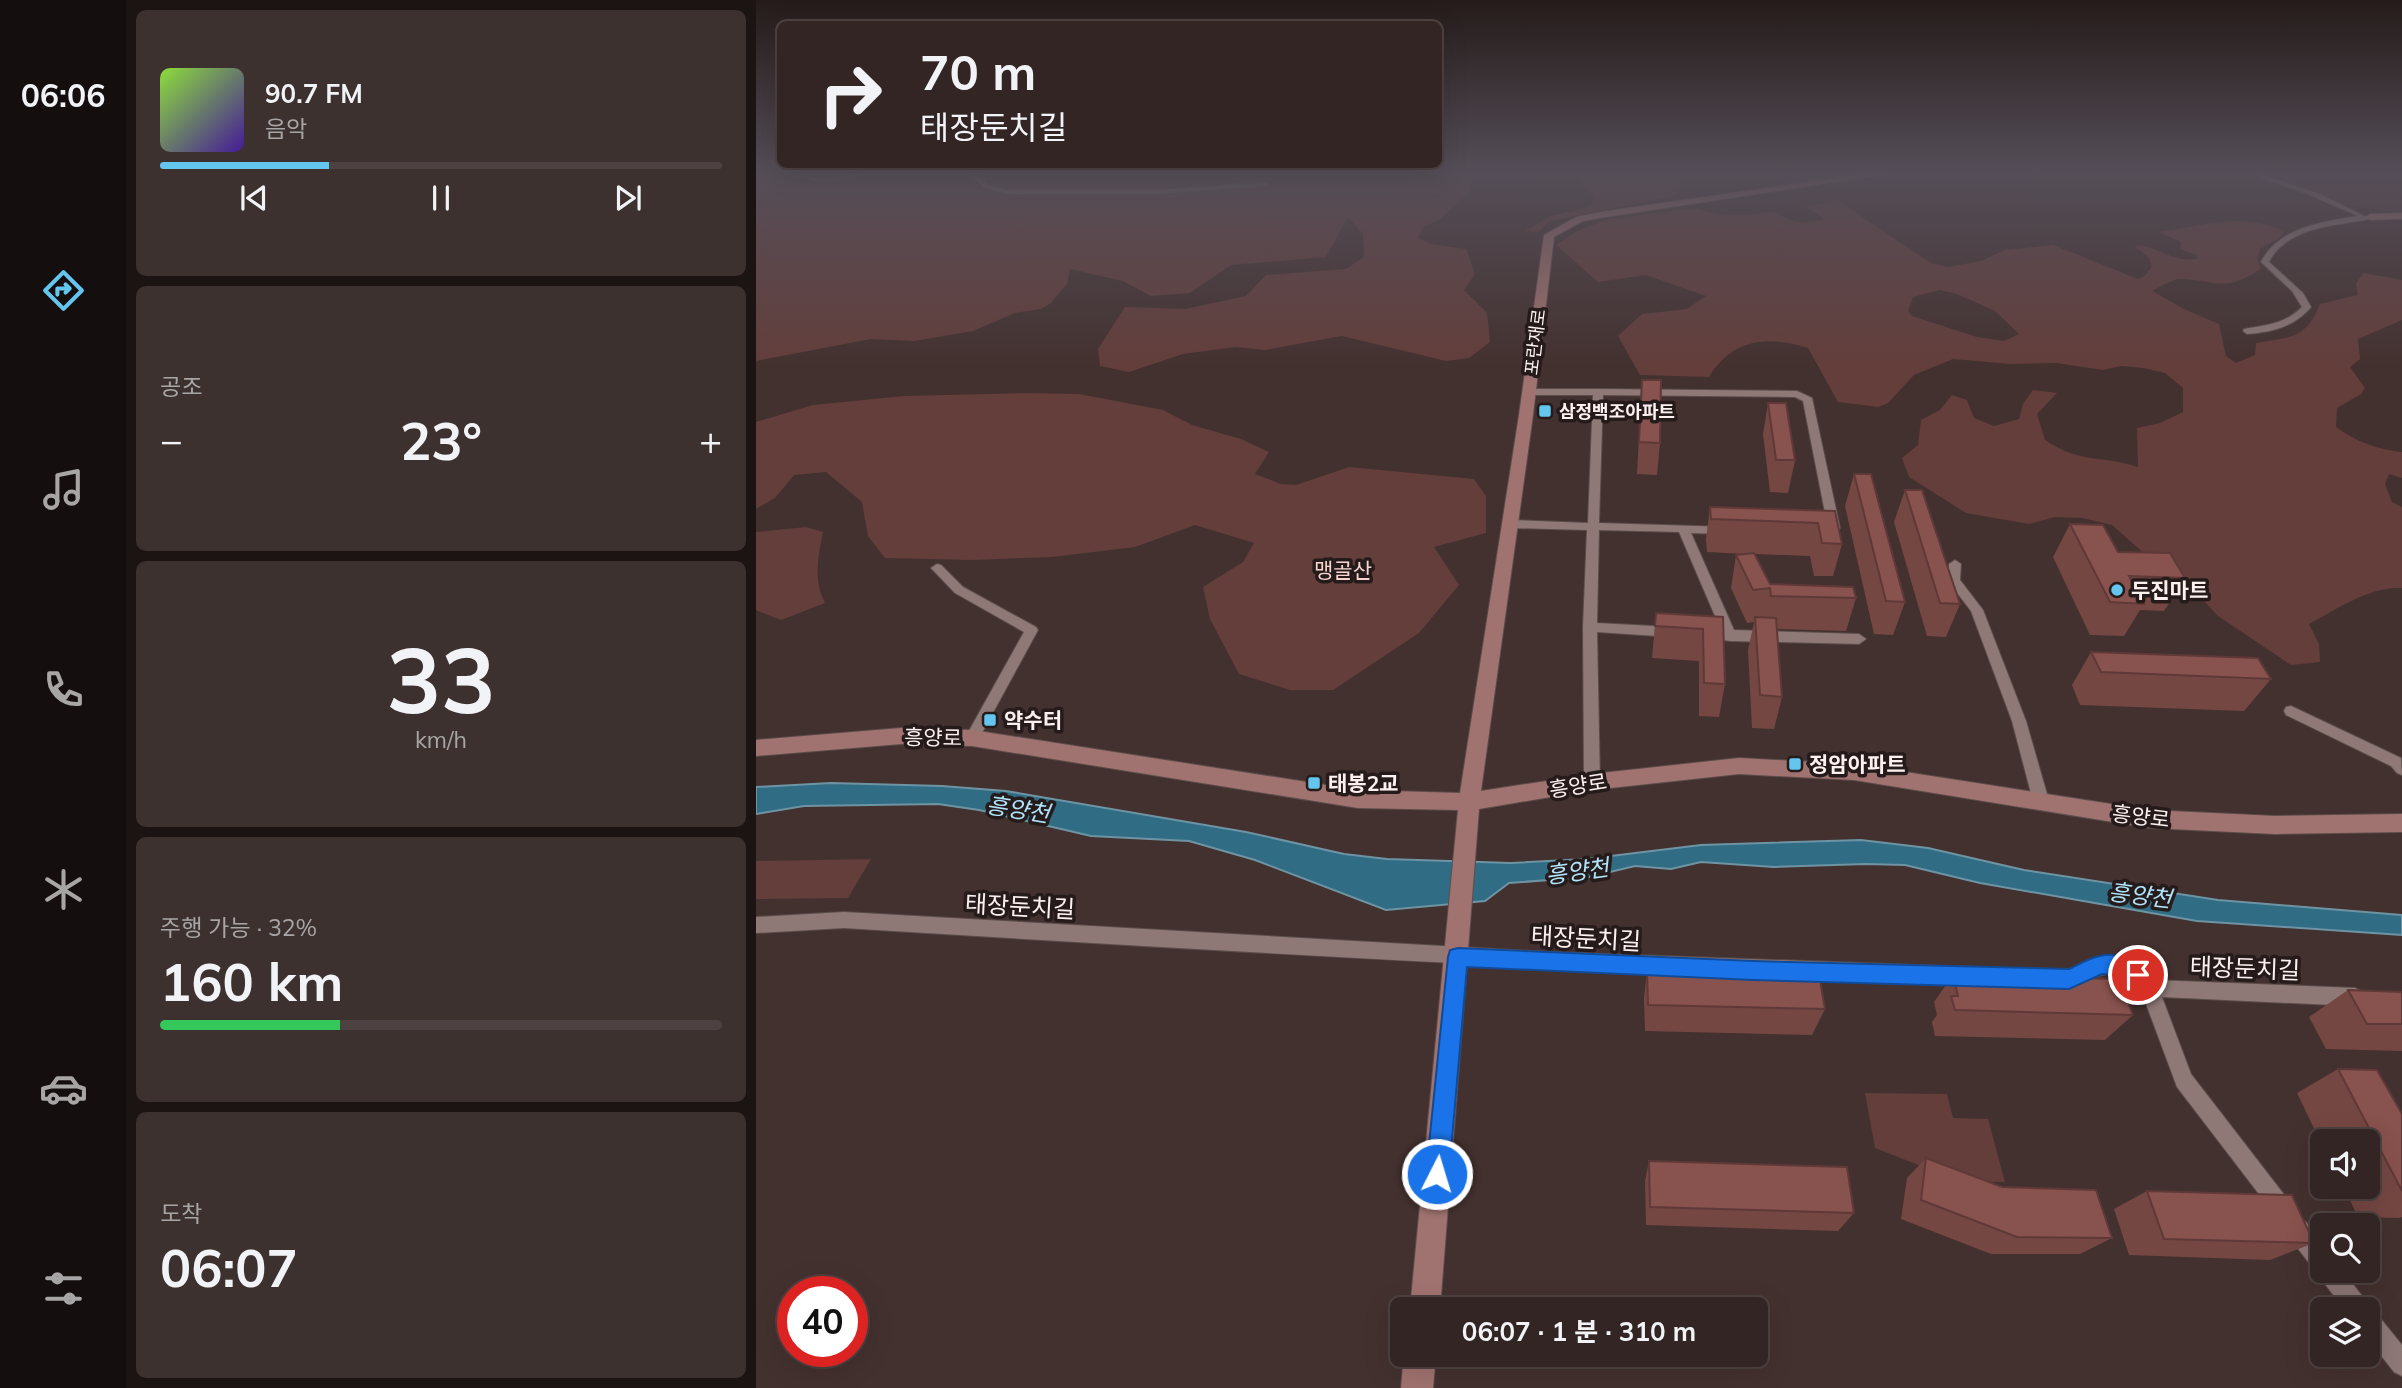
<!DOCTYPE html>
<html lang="ko">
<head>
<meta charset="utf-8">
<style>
	body { margin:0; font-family:Mulish,"Noto Sans KR",sans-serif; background:#3d3130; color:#f1f3f6; height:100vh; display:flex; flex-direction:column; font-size:26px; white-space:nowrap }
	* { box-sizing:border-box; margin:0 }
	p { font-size:23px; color:#a8a5a6 }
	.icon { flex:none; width:38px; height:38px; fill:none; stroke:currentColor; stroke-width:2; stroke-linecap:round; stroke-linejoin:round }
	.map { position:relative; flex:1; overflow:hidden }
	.side { display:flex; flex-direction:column; gap:10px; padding:10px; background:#1c1413; width:630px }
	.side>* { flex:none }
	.banner { position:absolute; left:21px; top:21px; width:665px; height:147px; border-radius:10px; box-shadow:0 7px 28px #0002,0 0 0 2px #4d4241; background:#322523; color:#f1f3f6; overflow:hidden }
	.fabs { position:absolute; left:1554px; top:1129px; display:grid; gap:14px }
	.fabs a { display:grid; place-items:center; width:70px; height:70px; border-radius:10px; background:#322523; box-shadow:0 7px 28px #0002,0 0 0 2px #4d4241; font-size:35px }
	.speed { position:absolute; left:21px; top:1276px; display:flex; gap:14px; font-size:35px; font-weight:700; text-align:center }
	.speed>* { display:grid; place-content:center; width:91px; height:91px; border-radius:50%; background:#322523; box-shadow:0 7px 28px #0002,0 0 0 2px #4d4241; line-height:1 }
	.speed .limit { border:10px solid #d22; background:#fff; color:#111 }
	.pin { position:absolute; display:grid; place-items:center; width:60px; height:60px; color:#fff; margin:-30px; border:4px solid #fff; border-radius:50%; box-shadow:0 2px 7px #0007 }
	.me { position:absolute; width:77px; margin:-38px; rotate:5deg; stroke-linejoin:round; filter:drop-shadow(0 0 5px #0008) }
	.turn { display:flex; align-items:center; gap:24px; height:147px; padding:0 28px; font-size:32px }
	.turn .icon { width:91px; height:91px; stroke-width:2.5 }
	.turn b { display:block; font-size:49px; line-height:60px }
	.big { font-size:52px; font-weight:700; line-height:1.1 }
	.side .widget { flex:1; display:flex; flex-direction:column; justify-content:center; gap:10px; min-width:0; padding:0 24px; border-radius:10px; background:#3d3130 }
	.side .dial { align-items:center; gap:0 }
	.dial b { font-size:91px; line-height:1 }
	.song { display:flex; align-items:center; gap:21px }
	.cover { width:84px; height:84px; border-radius:10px; background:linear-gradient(135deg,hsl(90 70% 55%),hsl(260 70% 35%)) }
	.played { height:7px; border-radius:4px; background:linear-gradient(90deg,#64c5ee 30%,#4d4241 30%) }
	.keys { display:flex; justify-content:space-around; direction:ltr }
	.heat { display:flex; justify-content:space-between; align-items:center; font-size:38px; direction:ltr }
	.charge { height:10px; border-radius:5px; background:linear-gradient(90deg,#34c759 32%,#4d4241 0) }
	.trip { position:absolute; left:634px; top:1297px; width:378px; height:70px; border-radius:10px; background:#322523; box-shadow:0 7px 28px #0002,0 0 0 2px #4d4241; font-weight:700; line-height:70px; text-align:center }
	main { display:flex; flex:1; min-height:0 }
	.menu { display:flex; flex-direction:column; width:126px; justify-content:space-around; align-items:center; background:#140f0e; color:#a8a5a6 }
	.menu .icon { width:49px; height:49px }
	.menu .active { color:#64c5ee }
	.menu b { font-size:32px; color:#f1f3f6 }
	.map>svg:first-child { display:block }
	.built { fill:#523836 }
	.green { fill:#633e3b; fill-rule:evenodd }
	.water { fill:#306c84; stroke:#6e94a4; stroke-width:2 }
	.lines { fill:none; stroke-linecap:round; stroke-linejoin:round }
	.street-casing { stroke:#5c4d4b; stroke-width:2 }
	.secondary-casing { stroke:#5c4d4b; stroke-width:2 }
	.street { fill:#8e7977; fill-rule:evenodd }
	.secondary { fill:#a17370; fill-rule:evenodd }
	.wall { fill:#754743 }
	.building { fill:#88524e; stroke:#5f3937; stroke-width:2 }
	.route { fill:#1a73e8; stroke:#114b97; stroke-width:2 }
	.poi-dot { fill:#64c5ee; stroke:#241b1a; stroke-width:2.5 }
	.labels { text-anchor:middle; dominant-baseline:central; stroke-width:7; stroke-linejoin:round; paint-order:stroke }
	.far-street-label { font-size:18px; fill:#fdf1ef; stroke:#241b1a }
	.far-poi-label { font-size:18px; font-weight:bold; fill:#fdf1ef; stroke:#241b1a; text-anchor:start }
	.park-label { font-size:21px; fill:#f8d4d0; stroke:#241b1a }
	.poi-label { font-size:21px; font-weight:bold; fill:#fdf1ef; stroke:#241b1a; text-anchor:start }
	.street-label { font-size:21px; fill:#fdf1ef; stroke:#241b1a }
	.water-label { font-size:23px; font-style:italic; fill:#b1e4fb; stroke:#241b1a }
	.near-street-label { font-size:24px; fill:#fdf1ef; stroke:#241b1a }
</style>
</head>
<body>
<main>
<nav class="menu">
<b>06:06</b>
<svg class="icon active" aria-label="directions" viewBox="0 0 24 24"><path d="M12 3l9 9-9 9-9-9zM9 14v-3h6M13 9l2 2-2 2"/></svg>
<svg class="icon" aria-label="music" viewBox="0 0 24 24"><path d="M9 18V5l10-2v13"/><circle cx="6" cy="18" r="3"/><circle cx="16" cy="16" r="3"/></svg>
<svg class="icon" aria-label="phone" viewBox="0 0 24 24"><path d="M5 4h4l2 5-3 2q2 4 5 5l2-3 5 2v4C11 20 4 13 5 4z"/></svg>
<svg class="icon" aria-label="climate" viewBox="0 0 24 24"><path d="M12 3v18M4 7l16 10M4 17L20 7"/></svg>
<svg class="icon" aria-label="car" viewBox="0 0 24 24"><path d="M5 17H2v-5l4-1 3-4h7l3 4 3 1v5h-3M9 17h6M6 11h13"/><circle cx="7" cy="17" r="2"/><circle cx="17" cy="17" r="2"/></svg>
<svg class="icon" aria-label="filters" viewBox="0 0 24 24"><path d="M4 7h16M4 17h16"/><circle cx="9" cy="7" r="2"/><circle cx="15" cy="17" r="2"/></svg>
</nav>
<section class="side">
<div class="widget">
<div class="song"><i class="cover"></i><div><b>90.7 FM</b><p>음악</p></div></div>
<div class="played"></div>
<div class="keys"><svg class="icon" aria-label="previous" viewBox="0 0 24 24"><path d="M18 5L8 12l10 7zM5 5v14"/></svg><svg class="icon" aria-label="pause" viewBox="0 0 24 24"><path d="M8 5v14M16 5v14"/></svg><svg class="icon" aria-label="next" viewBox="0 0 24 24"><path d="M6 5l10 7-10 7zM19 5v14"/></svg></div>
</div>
<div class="widget"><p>공조</p>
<div class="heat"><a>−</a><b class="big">23°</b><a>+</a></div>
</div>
<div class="widget dial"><b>33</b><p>km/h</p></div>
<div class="widget"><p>주행 가능 · 32%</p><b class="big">160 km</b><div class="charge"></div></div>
<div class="widget"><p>도착</p><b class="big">06:07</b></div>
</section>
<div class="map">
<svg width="1646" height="1388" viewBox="0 0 1646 1388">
	<rect width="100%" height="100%" fill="#43312f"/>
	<path class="built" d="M1513 172H1646V213L1587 205Z"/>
	<path class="green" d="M0 172H712L716 179 715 191 682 221 668 226 662 238 676 244 710 249 719 274 708 290 731 313 734 342 713 358 690 361 586 336 509 350 479 347 427 354 373 372 344 366 342 349 369 307 429 309 490 296 510 275 590 269 608 257 607 234 592 217 570 257 475 265 434 293 395 296 367 281 314 269 311 284 295 303 285 309 259 313 217 331 158 341 115 339 0 361Z
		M817 172H939L927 179 921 195 794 221 782 232 769 231 795 216 835 206 838 196Z
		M1081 200 1175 263 1192 267 1225 261 1249 250 1297 245 1382 279 1389 276 1396 266 1393 258 1379 246C1401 243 1412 263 1441 259V255L1424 249 1425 242 1403 232C1444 226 1490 211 1528 232L1522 239 1504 249 1501 259 1505 269C1466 293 1465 281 1426 279 1418 278 1404 287 1396 291L1428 309 1463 324 1470 356 1480 363 1499 355 1500 343C1535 337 1550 339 1564 304L1602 295 1600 283 1608 273 1646 280V320L1602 339 1604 359 1594 367 1609 388 1605 394 1581 408 1580 427C1601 442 1620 449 1646 452V478L1633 474 1629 484 1636 502 1646 507V588C1614 586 1581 609 1553 624L1563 644 1564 662 1535 665 1462 616 1428 580 1390 555 1356 525 1326 518 1299 517 1273 524 1210 513 1153 477 1146 458 1162 445 1165 420 1184 410 1196 395 1211 400 1218 418 1238 426 1263 419 1267 404 1277 390 1301 393 1281 414 1289 440C1327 465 1343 454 1382 467L1381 428 1404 423 1427 412V388L1409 373 1388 368 1365 366 1347 370 1300 363 1255 364 1197 359 1158 375 1132 403 1122 407 1082 402 1052 348C1012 335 976 339 953 377L884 375 862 336 886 314 931 309 950 296 890 275 842 282 800 245 819 232 852 219 940 208 961 214 985 215 1020 212C1036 224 1050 224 1069 219L1049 207ZM1184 290 1201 294 1239 311 1263 334 1248 341 1221 337 1156 316 1152 311 1157 297Z
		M268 393 323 394 407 410 436 425 485 439 513 452 499 474 525 484 540 485 593 467 718 479 730 496V533L678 547 703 585 663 633 577 690H534L483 674 454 619 447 587 487 562 498 543 439 525 379 547 296 557 216 560 129 558 112 536 106 502 70 472 38 475 19 498 0 509V422L57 405 148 396Z
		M50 527 67 532C62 557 57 580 69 603L25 620 0 610V532Z
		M115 859 92 898 0 899V861Z
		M1109 1093 1191 1094 1197 1118 1232 1119 1249 1182 1203 1181 1119 1148Z"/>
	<path class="water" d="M75 783 186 786 250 791 490 832 588 854 631 859 755 863 830 859 945 845 1105 840 1172 848 1268 870 1462 900 1646 915V935L1441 921 1224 883 1149 865 1110 864 1018 867 945 862 915 869 879 866 833 877 753 883 729 901 630 910 499 860 433 841 335 836 223 810 182 804 48 806 0 814V787Z"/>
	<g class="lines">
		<defs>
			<path id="street" d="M17 172C34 172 51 178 68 178 87 178 105 172 124 172L67 182Z
				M210 172H217L233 185 252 190H399L509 182 512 184 509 186 399 194H252L229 188Z
				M1502 173 1564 194 1608 216 1618 217C1610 221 1600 221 1591 223 1562 227 1527 234 1513 262L1547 293 1555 307C1538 327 1516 332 1491 334L1487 331 1488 329C1511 325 1529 324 1546 307L1536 291 1505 262C1523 227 1566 222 1602 216L1551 194 1500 176Z
				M842 389 1041 391 1056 398 1084 528 1082 531H1074L1072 528 1047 401 1039 397 847 395 843 523 972 527V533L968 534 935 533 978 630 1103 634 1110 639 1103 644 974 641 945 637 943 634 945 631 965 630 923 532 843 530 841 623 916 627 923 632 916 637 841 632 844 782 841 786 836 788 831 786 828 782 827 627 831 530 754 528 748 524 754 520 832 523 837 395H773L768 392 773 389Z
				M1199 560 1205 564 1204 580 1227 610 1270 721 1293 801 1290 805 1285 807 1280 805 1277 801 1256 721 1215 611 1192 581 1193 564Z
				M181 564 185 565 207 587 280 627 282 630 221 742H211L209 738 268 632 199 593 175 568Z
				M1535 706 1645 758 1646 775 1641 773 1635 766 1530 715 1528 711 1530 707Z
				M88 912 793 952 1216 967 1222 970 1225 976 1222 982 1216 985C840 973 464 951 88 928L0 933V917Z
				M1345 957C1368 957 1383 961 1398 980L1599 988 1605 991 1608 997 1605 1003 1599 1006 1406 997 1435 1074 1533 1201 1537 1208 1533 1215 1526 1219 1519 1215 1421 1087 1386 993C1351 947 1329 1000 1290 984L1287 978 1290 972 1296 969 1313 970Z
				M1542 1219 1550 1222 1566 1244V1270H1586L1610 1301 1613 1310 1620 1313 1646 1345V1376L1638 1372 1612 1339V1309H1588L1534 1238 1531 1230 1534 1222Z"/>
			<path id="secondary" d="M1121 172H1146L844 218 827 221 798 237 777 415 725 791 836 774 983 758 1098 764 1394 810 1519 816 1646 814V832L1519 834 1394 828 1098 780 983 774 836 790 723 809 684 1309H654L702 810 602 808 216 746 145 744 0 756V740L145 728 216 730 602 790 704 793 763 415 788 235 820 217 844 212Z
				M1646 213V219L1614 220 1609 217 1614 214Z
				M648 1354H680L677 1388H645Z"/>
		</defs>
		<use href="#street" class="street-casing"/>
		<use href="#secondary" class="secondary-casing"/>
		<use href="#street" class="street"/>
		<use href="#secondary" class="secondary"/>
	</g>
	<path class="wall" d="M886 380 904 443 901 475 881 474Z
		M1012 403 1039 460 1032 493 1014 492 1007 434Z
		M1098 474 1149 602 1137 635 1118 634 1089 506Z
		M1149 490 1204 604 1190 637 1171 636 1138 522Z
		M954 507 1079 511 1086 544 1077 576H1058L1054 556 998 554 1014 584 1100 598 1090 631 1021 629 1026 697 1018 729 996 728 992 650 998 622 991 623 975 588 980 555 990 554 951 552 950 539Z
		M1314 524 1362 552 1429 578 1408 611 1384 610 1368 636 1334 635 1297 557Z
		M900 613 967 617 969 684 963 717 943 716V661L896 658Z
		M1335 652 1515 679 1488 711 1324 705 1316 685Z
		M891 971 1069 1009 1056 1035 889 1031 888 998Z
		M1197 975 1377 1015 1349 1040 1179 1036 1176 1022 1181 1015 1178 1002Z
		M1592 990 1646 992V1051L1570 1049 1553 1017Z
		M1582 1069 1646 1114V1217L1643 1218 1602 1217 1587 1186H1612V1141H1566V1145L1541 1093Z
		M1170 1158 1356 1238 1324 1254H1235L1145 1219 1151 1178Z
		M893 1161 1098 1213 1082 1231 890 1225 889 1181Z
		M1391 1191 1558 1243 1514 1260 1373 1255 1358 1209Z"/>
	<path class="building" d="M886 380H905L904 443 883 442Z
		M1012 403H1030L1039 460H1020Z
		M1098 474H1115L1149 602 1130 601Z
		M1149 490H1166L1204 604 1184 603Z
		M954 507 1079 511 1086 544 1066 543 1062 523 955 519Z
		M1314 524 1347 525 1362 552 1414 553 1429 578 1373 576 1388 604 1354 602Z
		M998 553 1014 584 1097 587 1100 598 1015 596 1014 588 997 590 980 555Z
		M900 613 967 617 969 684 948 683 947 629 899 626Z
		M999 617 1020 618 1026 697 1004 695Z
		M1335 652 1502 658 1515 679 1345 672Z
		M891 971 1063 975 1069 1009 892 1005Z
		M1197 975 1363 979 1377 1015 1199 1010 1195 996H1202Z
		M1592 990 1646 992V1024H1611Z
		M1582 1069 1621 1070 1646 1114V1191Z
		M1170 1158 1246 1187 1340 1190 1356 1238 1261 1237 1165 1200Z
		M893 1161 1091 1167 1098 1213 894 1207Z
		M1391 1191 1536 1195 1558 1243 1408 1239Z"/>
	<linearGradient id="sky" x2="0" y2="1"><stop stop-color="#251b1a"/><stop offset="0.47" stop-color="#554e58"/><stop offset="1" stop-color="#554e58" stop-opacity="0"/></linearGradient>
	<rect width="1646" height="366" fill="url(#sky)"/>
	<path class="route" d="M702 948 997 961 1313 969C1322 965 1333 958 1344 956 1360 952 1386 959 1393 975L1390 982 1382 984 1363 975 1346 974 1313 989 997 980 711 967 693 1174 690 1182 681 1185 673 1182 670 1174 692 957 694 950Z"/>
	<g class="poi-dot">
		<rect x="782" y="404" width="14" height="14" rx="3.5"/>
		<circle cx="1361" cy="590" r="7"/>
		<rect x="227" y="713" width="14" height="14" rx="3.5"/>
		<rect x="1032" y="757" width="14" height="14" rx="3.5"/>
		<rect x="551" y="776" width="14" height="14" rx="3.5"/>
	</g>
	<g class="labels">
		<g class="far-street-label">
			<text transform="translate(779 342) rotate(-83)">포란재로</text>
		</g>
		<g class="far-poi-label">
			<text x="803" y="411">삼정백조아파트</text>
		</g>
		<g class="park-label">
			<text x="587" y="570">맹골산</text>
		</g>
		<g class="poi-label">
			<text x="1375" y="590">두진마트</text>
			<text x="248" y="720">약수터</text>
			<text x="1053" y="764">정암아파트</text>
			<text x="572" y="783">태봉2교</text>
		</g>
		<g class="street-label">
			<text transform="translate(177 737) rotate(1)">흥양로</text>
			<text transform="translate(822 785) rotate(-9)">흥양로</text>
			<text transform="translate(1385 816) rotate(7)">흥양로</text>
		</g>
		<g class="water-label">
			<text transform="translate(262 809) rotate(9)">흥양천</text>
			<text transform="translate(821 871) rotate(-8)">흥양천</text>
			<text transform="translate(1384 895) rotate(7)">흥양천</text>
		</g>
		<g class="near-street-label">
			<text transform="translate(264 906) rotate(3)">태장둔치길</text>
			<text transform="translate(830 938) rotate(3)">태장둔치길</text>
			<text transform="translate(1489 968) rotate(2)">태장둔치길</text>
		</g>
	</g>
</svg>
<div class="fabs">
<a><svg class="icon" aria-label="sound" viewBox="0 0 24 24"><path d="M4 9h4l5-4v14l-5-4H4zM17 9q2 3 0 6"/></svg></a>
<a><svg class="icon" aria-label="search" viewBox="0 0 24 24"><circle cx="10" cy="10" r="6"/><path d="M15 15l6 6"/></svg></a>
<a><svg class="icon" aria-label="layers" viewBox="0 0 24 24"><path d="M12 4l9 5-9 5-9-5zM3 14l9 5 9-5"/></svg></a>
</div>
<div class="speed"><div class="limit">40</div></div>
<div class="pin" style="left:1382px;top:975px;background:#d93025"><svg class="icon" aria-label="arrive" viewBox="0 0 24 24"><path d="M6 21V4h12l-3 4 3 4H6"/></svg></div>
<svg class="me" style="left:681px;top:1174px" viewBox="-20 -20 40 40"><circle r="17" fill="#1a73e8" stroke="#fff" stroke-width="3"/><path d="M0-11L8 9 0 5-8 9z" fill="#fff"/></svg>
<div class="trip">06:07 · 1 분 · 310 m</div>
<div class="banner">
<div class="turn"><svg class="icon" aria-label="right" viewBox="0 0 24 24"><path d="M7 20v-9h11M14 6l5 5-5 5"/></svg><div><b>70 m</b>태장둔치길</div></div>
</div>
</div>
</main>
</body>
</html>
